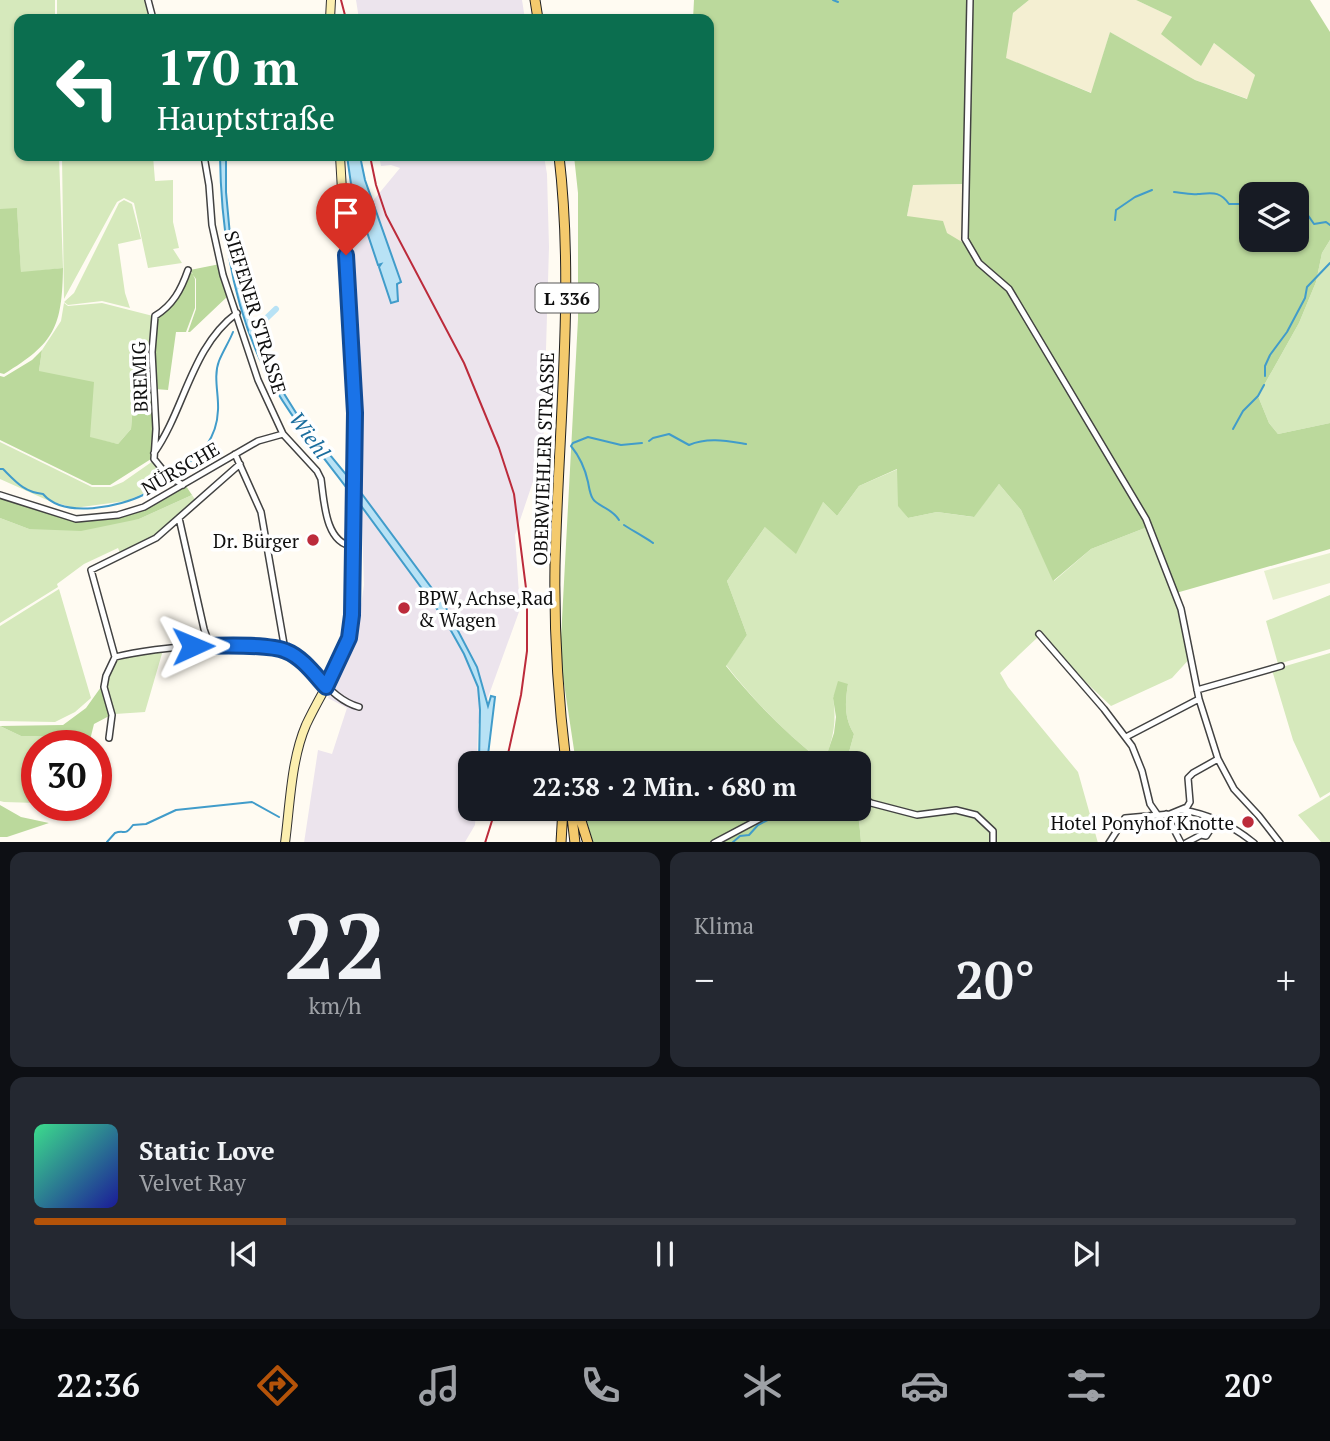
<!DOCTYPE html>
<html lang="de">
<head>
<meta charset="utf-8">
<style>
	body { margin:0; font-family:"PT Serif",serif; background:#242831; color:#f1f3f6; height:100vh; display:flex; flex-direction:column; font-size:26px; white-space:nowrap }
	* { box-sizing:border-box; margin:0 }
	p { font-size:23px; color:#9ea1a6 }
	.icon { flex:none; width:38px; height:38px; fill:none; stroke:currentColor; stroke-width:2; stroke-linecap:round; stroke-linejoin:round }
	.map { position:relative; height:842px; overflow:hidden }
	.drawer { display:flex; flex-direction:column; gap:10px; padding:10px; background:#0d0f14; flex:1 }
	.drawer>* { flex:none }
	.hud { position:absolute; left:14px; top:14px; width:700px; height:147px; border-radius:14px; box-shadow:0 2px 5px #0004; background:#0b6e4f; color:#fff; overflow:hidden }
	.controls { position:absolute; left:1239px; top:182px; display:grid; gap:14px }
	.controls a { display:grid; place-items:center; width:70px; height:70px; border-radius:14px; background:#171b24; box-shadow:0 2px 5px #0004; font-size:35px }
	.speed { position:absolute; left:21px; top:730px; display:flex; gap:14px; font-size:35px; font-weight:700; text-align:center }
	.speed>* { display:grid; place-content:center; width:91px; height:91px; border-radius:50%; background:#171b24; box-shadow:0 2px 5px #0004; line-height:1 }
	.speed .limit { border:10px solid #d22; background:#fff; color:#111 }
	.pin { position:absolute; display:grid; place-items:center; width:60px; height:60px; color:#fff; margin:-72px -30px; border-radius:50% 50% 50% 0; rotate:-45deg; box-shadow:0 0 7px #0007 }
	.pin .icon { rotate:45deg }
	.me { position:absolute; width:77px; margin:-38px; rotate:89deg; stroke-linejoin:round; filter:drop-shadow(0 0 5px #0008) }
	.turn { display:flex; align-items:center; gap:24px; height:147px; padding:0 28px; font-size:32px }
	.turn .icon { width:91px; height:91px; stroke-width:2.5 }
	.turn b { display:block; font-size:49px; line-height:60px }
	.big { font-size:52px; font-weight:700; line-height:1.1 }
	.drawer .tile { flex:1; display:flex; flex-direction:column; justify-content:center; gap:10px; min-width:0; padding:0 24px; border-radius:14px; background:#242831 }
	.drawer .dial { align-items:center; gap:0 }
	.dial b { font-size:91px; line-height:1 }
	.song { display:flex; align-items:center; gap:21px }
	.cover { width:84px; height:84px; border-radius:10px; background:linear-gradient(135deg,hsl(150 70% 55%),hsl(240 70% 35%)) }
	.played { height:7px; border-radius:4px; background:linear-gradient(90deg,#b45309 20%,#363941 20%) }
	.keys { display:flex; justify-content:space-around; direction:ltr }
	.heat { display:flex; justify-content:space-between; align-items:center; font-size:38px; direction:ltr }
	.drawer .tiles { flex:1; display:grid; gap:10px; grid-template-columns:1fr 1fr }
	.tile:last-child { grid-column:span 2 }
	.trip { position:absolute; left:458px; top:751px; width:413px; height:70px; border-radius:14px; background:#171b24; box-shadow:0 2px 5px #0004; font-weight:700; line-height:70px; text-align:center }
	.tabs { display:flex; height:112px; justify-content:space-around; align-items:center; background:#090b0e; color:#9ea1a6 }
	.tabs .icon { width:49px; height:49px }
	.tabs .active { color:#b45309 }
	.tabs b { font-size:32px; color:#f1f3f6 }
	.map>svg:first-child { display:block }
	.industrial { fill:#ece4ed }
	.farmland { fill:#f4efd2 }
	.green { fill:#d6e9bc }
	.forest { fill:#bbd99c; fill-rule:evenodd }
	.pitch { fill:#e6f0ce }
	.water { fill:#b8e2f5; stroke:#419cca; stroke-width:2 }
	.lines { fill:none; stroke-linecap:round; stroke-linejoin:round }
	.stream { stroke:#419cca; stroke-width:2 }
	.canal { stroke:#b8e2f5; stroke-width:6 }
	.street-casing { stroke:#424242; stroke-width:8 }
	.secondary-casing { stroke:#313131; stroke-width:10 }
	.primary-casing { stroke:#202020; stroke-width:11 }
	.street { stroke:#fff; stroke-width:5 }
	.secondary { stroke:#fcefaf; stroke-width:8 }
	.primary { stroke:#f4ca6d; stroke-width:9 }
	.rail { stroke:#bc2b3b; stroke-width:2 }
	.route-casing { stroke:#114b97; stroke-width:18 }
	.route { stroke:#1a73e8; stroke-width:12 }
	.poi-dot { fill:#bc2b3b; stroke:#fff; stroke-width:2.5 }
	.labels { text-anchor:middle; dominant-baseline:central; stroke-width:7; stroke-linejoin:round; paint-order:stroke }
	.shield { fill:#fff; stroke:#575757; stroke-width:2 }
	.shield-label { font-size:18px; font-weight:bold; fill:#0f0f0f }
	.street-label { font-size:19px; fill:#0f0f0f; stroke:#fff }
	.poi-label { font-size:19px; fill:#0f0f0f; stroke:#fff; text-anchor:end }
	.water-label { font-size:21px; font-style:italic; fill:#1b6e9e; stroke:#fff }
</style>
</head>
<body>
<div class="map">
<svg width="1330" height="843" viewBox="0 0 1330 843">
	<rect width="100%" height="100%" fill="#fffbf2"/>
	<path class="industrial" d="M356 0H522L525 19H359Z
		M379 156H544L547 174 549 247 543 452 515 535 520 609 478 725 477 763H471V808L476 809 475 825 465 842 304 843 318 750 332 754 347 708 328 698 356 639 364 585 356 345 348 231 400 168 391 165 381 166Z"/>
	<path class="farmland" d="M1029 0H1136L1172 17 1200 65 1214 43 1255 75 1248 99 1195 80 1110 32 1092 93 1005 58 1013 13Z
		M962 184V243L907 216 913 185Z"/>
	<path class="green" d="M0 0H55V19H19V156H59L63 268 21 273 17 209H0Z
		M57 0H144L150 19H57Z
		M62 156H153L155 181 173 180V222L179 248 173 249 182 263 148 268 134 203 124 198 117 202 112 211 64 299Z
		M124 200 132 204 141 239 118 244 125 293 130 308 102 301 68 305 64 302 74 293 119 203Z
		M1330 240V423L1278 434 1269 423 1258 396 1299 323 1316 282 1322 253Z
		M64 303 68 306 102 303 153 316 152 334 135 380 131 429 118 444 90 438 39 371 42 350 61 321Z
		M0 442 92 487H111L123 482 153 461 166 476 147 492 126 501 74 508 47 500 0 479Z
		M898 469 899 506 908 518 937 512 973 517 999 484 1021 510 1054 581 1091 549 1150 526 1176 593 1192 656 1172 678 1111 706 1038 637 1000 673 1008 687 1078 772 1098 843 861 842 858 809 866 793 859 790V763H846L854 734C844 718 845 702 848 684L833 697C837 724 833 738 824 763 787 735 755 702 726 665L747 635 727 581 765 527 823 502 837 516 859 486Z
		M192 495 196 501 156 536 120 553 118 548 84 564 57 584 58 587 0 623V518L29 529 139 519Z
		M59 589 91 698 75 712 55 722 0 721V626Z
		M1330 595V649L1278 664 1266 621Z
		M163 650 145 712 115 714C107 691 103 680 117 659L142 652Z
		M1330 653V792L1320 798 1293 740 1272 670Z
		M0 726 21 736 62 737 89 744 37 746V803L4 802 0 801Z
		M1330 795V842H1321L1298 815Z"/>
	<path class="forest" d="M694 0H1029L1013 13 1006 58 1091 93 1110 32 1195 80 1247 99 1255 75 1214 43 1201 66 1161 34 1172 17 1136 0H1310L1330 32V240L1322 253 1316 282 1299 323 1258 396 1269 423 1278 434 1330 423V549L1176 593 1150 526 1091 549 1053 581 1021 510 999 484 974 517 937 512 908 518 898 506 897 469 859 486 837 516 823 502 796 554 765 527 727 581 747 635 726 666C755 702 787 735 824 763L834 733 836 717 833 698 838 681 848 684C845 702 844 718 854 734L846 763H576L560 657 578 319V193L574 156H709V19H693ZM962 184V242L947 233 943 221 907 216 913 185ZM1251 194H1297V240H1251Z
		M17 208 21 272 63 268C62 327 55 343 4 374L0 373V209Z
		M220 264 229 295 190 332H188L196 309V279L193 275 195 279V308L186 332H176L168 390 155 389 153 352 157 316 175 301 189 271 193 274 190 270Z
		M152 334 155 429 151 459 110 485H92L0 440V376L4 377 32 360 42 350 39 371 94 382 90 437 118 444 131 429 135 380Z
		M186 486 192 495 139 519 81 531 29 529 0 518V495L30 508 76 521 145 508Z
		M101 687 111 715 94 724 89 744 62 737 21 736 0 726 63 725 86 708Z
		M0 805 21 817 49 823 7 837H0Z
		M583 809H858L861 842H593Z"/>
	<path class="pitch" d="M1330 553V583L1273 600 1264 571Z"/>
	<path class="water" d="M220 156H226V192L230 235 252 327H254L255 335 278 384 298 416 349 478V491C321 454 291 418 269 378 233 310 221 231 220 156Z
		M347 156H360L365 180 401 282 397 284 398 301 391 303 379 267 381 264 378 265 351 184Z
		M359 490 445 606 477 667 488 706 491 696 495 697 487 763H479L480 710 478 687 464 654 445 620 359 503Z"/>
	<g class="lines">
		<path class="stream" d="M833 0 838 2
			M1174 192C1182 193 1191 195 1198 194 1213 193 1220 191 1229 204H1241L1251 197
			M1297 208H1303L1314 224 1326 222 1330 225
			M1115 220 1116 210 1135 197 1152 190
			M1265 376V366L1270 355 1287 332 1305 298 1307 287 1330 263
			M1233 429 1243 411 1258 396 1264 385
			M649 441 653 438 669 434 689 445C708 437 727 441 746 444
			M0 469H3C16 482 24 492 43 494 64 519 120 507 145 494 152 491 157 485 163 480
			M174 472C199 459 217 439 218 410 219 395 213 376 219 361 223 351 229 342 233 332
			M619 520C612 508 597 506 593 499 590 495 589 487 588 482 585 468 580 457 571 446L573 443 588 437 621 445 642 443
			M624 525C630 529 650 540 653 543
			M107 842 115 833C125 829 124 837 133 825L146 824 176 810 252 802 279 817
			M732 843 740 836 749 835 758 825 792 808"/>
		<path class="canal" d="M252 332 276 309"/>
		<defs>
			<path id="street" d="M148 0 153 19
				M970 0 965 239 979 263 1009 289 1146 519 1181 609 1199 699 1218 759 1234 789 1259 816 1280 843
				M204 156 209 185 212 225 223 275 258 380 283 434 317 471 321 479C324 500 325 544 353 546
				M154 453C185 409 191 347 237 313
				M235 454 261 512 285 650
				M183 485 167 475 154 459 156 429 152 352 155 316C173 305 181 290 188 270
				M0 495 76 519 118 515 144 507 258 441 283 434
				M179 518 204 629 210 646
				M1039 634 1104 709 1132 746 1142 771 1150 804 1157 814
				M115 657 91 570 156 538 240 464
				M1197 690 1281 666
				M1126 737 1199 699
				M109 738 112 715 104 687 106 676 115 657C154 647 264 635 296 657 319 673 331 699 359 707
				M859 795 871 803 917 815 956 810 976 815 993 831V843
				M1182 810C1209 814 1233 826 1254 843
				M1166 814 1181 843
				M714 843 780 808
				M1109 843 1125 818 1170 814 1187 807 1190 802 1188 778 1193 773 1218 759
				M1186 843 1201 835 1206 836 1216 821"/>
			<path id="secondary" d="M330 19 331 0
				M285 843C290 805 291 760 306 725 324 686 347 659 352 615L355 413 340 156"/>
			<path id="primary" d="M535 0 538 19
				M559 156C575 292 558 429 555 566 554 632 558 697 566 763
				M571 808 575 843
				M577 808 588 843
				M561 843 563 808"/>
		</defs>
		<use href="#street" class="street-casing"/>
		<use href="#secondary" class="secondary-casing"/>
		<use href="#primary" class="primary-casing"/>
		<use href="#street" class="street"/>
		<use href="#secondary" class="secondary"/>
		<use href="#primary" class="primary"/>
		<path class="rail" d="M341 0 346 19
			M370 156 376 185 386 215 464 363 499 448 514 494 527 596V651L521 695 506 763
			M485 843 496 808"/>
	</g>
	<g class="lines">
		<defs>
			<path id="route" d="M193 646C214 646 268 643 286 651 302 657 315 675 326 687L349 638 352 615 355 413 346 255"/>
		</defs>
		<use href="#route" class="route-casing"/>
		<use href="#route" class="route"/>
	</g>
	<g class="poi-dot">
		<circle cx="313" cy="540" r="7"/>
		<circle cx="404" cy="608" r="7"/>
		<circle cx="1248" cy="822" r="7"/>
	</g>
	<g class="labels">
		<rect class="shield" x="535.5" y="283.5" width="63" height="29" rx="5"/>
		<g class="shield-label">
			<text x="567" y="298">L 336</text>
		</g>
		<g class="street-label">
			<text transform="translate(256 312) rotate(73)">SIEFENER STRASSE</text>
			<text transform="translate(139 377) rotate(-92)">BREMIG</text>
			<text transform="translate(543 459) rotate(-88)">OBERWIEHLER STRASSE</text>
			<text transform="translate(180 468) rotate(-30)">NÜRSCHE</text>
		</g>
		<g class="poi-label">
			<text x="299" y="540">Dr. Bürger</text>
			<text x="418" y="597" text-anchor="start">BPW, Achse,Rad<tspan x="418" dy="22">&amp; Wagen</tspan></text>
			<text x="1234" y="822">Hotel Ponyhof Knotte</text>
		</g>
		<g class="water-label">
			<text transform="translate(310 435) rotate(54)">Wiehl</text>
		</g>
	</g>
</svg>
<div class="controls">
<a><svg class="icon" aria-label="layers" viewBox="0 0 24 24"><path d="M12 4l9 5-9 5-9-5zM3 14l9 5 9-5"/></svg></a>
</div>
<div class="speed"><div class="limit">30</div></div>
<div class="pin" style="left:346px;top:255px;background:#d93025"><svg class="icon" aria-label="arrive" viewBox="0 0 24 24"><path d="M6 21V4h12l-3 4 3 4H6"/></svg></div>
<svg class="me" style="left:193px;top:646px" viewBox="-20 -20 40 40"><path d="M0-17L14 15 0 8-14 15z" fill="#1a73e8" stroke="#fff" stroke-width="4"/></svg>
<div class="trip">22:38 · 2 Min. · 680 m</div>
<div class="hud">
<div class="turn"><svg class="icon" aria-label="left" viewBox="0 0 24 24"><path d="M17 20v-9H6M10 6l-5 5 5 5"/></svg><div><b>170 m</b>Hauptstraße</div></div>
</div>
</div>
<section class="drawer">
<div class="tiles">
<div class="tile dial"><b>22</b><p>km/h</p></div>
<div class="tile"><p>Klima</p>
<div class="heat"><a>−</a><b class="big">20°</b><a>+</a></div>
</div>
<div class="tile">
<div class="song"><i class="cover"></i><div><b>Static Love</b><p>Velvet Ray</p></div></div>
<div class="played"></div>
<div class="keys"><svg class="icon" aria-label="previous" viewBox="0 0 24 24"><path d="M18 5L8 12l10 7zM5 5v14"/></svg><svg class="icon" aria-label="pause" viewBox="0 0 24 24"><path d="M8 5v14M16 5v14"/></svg><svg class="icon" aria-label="next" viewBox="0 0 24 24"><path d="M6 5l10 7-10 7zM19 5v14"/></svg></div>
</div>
</div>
</section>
<nav class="tabs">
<b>22:36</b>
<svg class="icon active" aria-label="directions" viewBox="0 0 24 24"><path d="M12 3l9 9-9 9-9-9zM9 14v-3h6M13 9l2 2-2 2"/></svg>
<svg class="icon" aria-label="music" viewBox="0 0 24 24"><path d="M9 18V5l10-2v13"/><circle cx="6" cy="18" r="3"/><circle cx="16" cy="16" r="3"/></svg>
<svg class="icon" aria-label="phone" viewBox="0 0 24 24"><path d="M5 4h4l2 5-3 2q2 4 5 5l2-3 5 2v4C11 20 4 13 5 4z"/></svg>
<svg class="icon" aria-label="climate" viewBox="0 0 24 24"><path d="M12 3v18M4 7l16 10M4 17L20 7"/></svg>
<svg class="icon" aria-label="car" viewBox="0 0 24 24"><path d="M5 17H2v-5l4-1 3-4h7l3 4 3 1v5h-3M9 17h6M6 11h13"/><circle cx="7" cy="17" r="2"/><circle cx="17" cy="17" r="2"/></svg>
<svg class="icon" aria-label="filters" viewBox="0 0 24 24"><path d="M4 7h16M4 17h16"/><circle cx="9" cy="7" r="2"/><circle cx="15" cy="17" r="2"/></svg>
<b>20°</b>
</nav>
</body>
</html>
